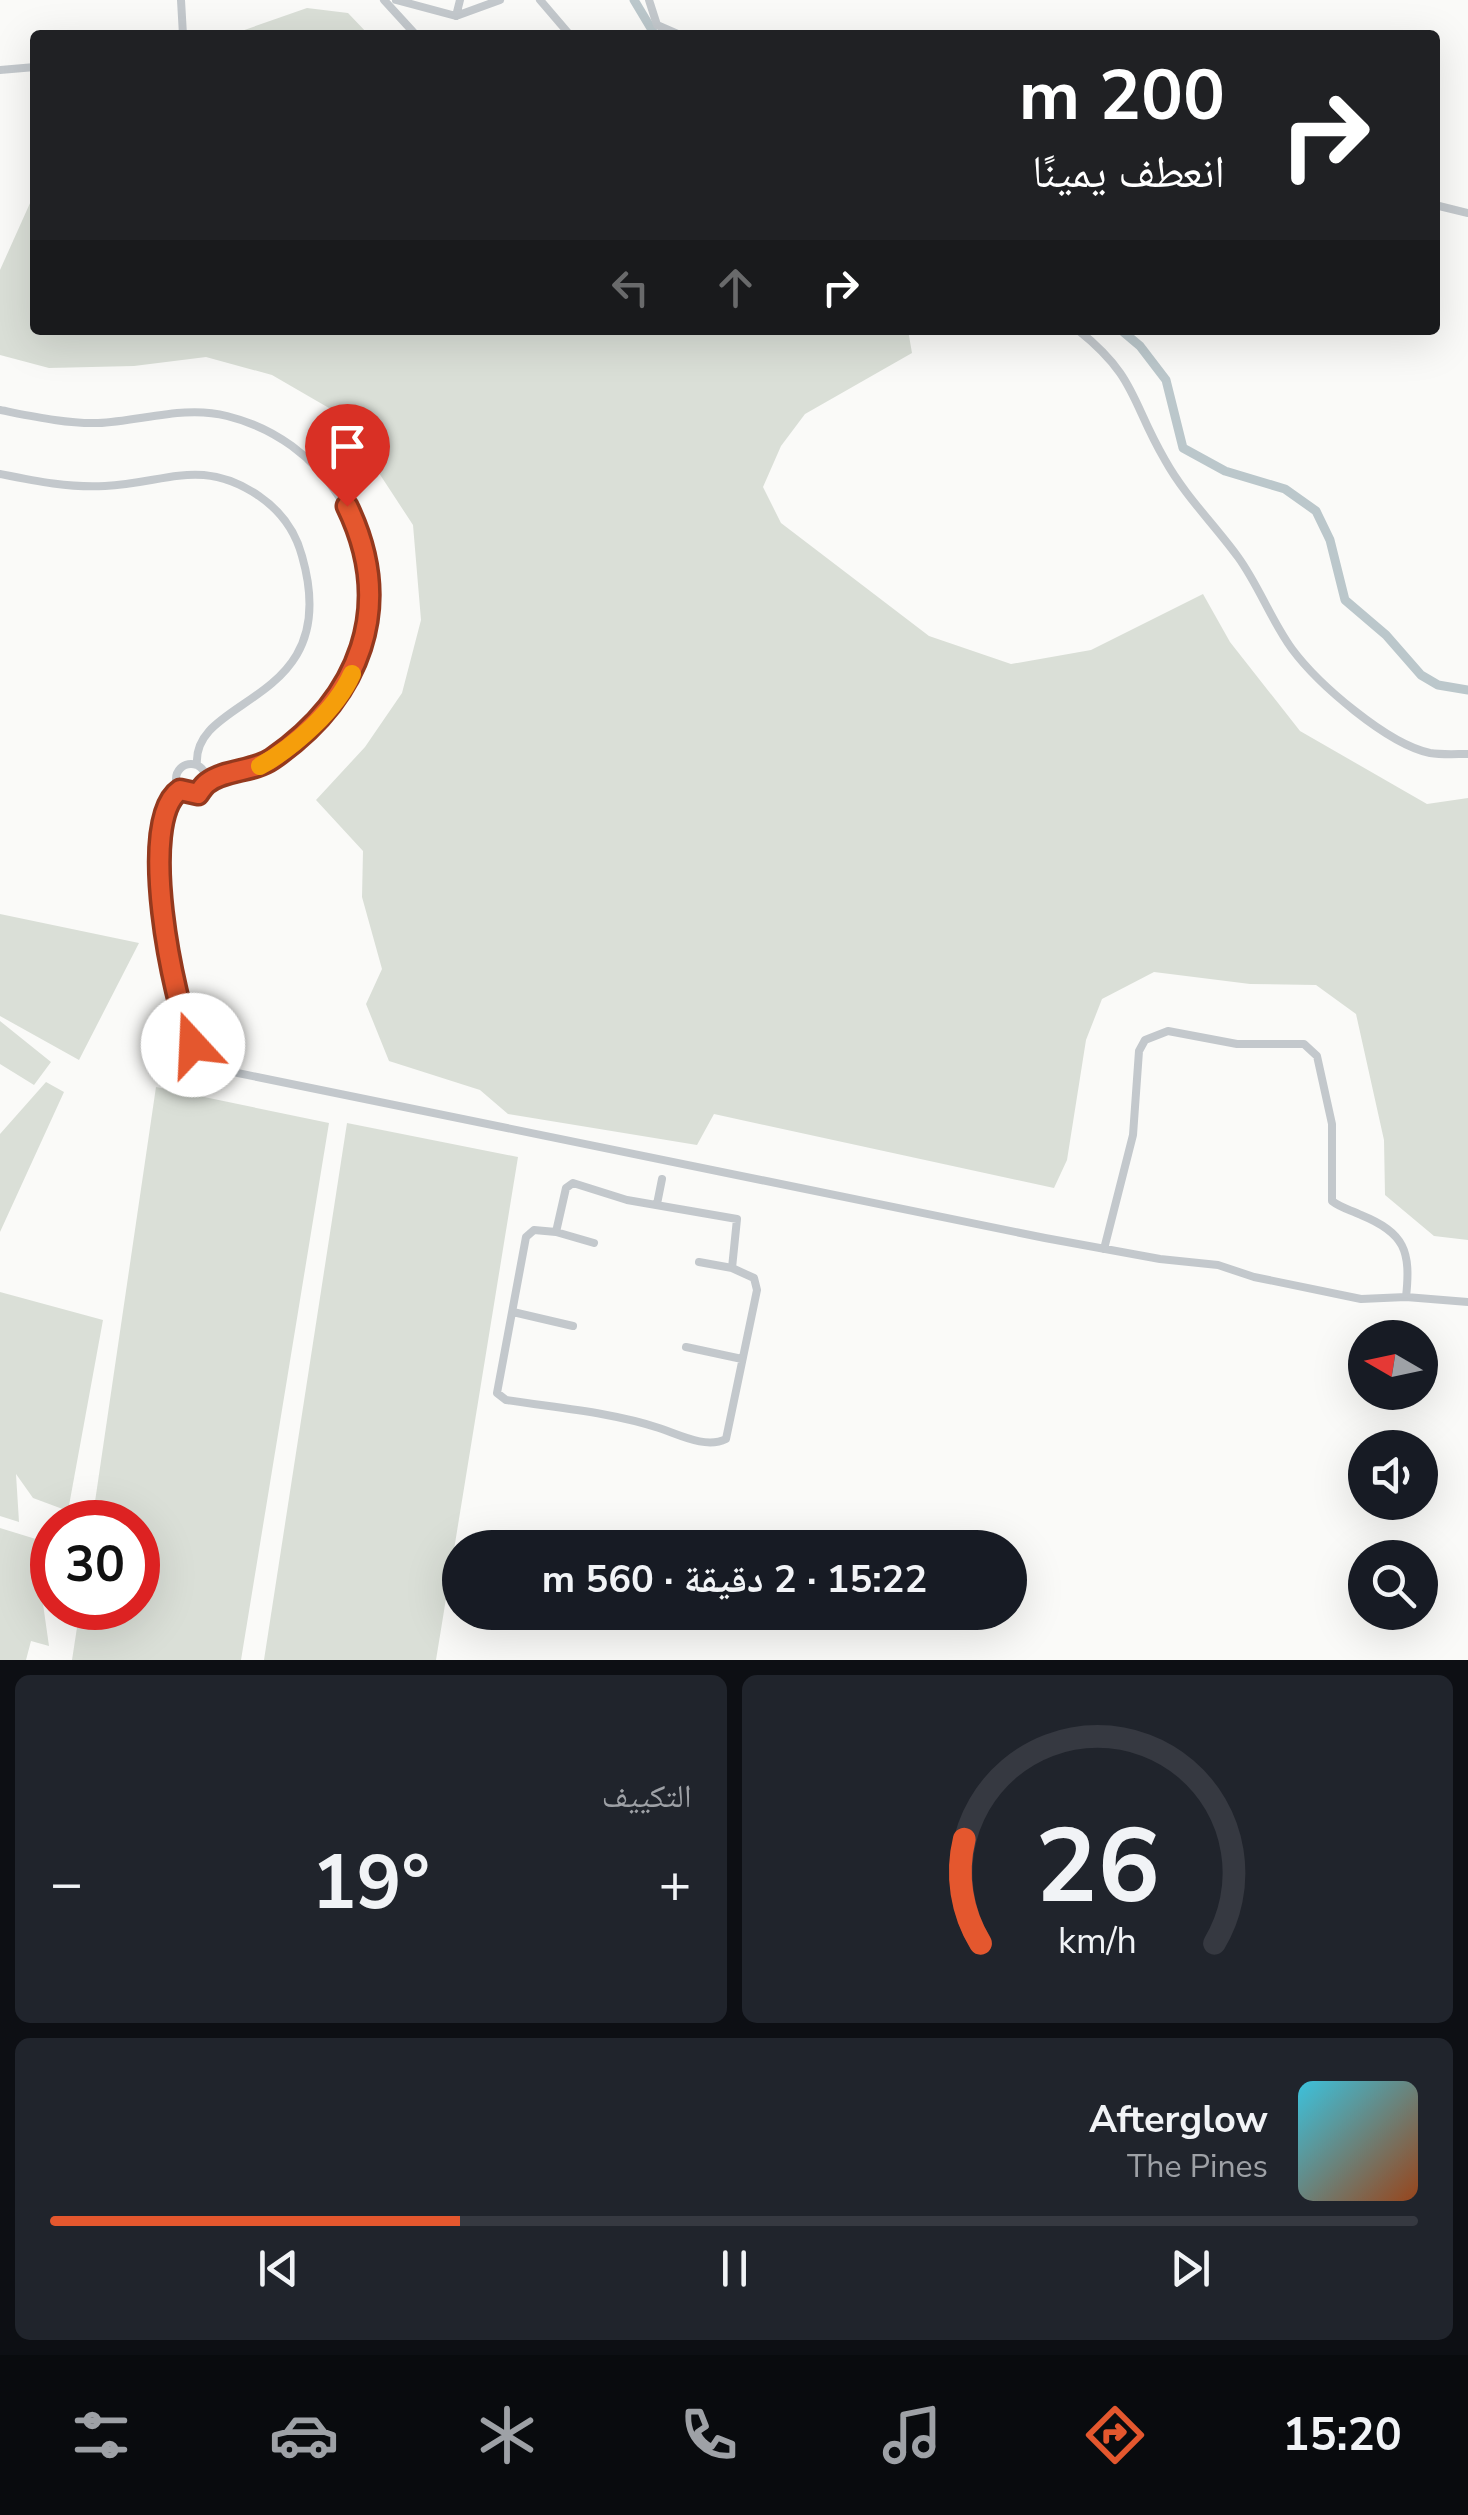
<!DOCTYPE html>
<html lang="ar">
<head>
<meta charset="utf-8">
<style>
	body { margin:0; font-family:"Nunito Sans","Noto Naskh Arabic",sans-serif; background:#20242c; color:#f1f3f6; direction:rtl; height:100vh; display:flex; flex-direction:column; font-size:38px; white-space:nowrap }
	* { box-sizing:border-box; margin:0 }
	p { font-size:32px; color:#9ea1a6 }
	.icon { flex:none; width:55px; height:55px; fill:none; stroke:currentColor; stroke-width:2; stroke-linecap:round; stroke-linejoin:round }
	.map { position:relative; height:1660px; overflow:hidden; direction:ltr }
	.panel { display:flex; flex-direction:column; gap:15px; padding:15px; background:#0d0f14; flex:1 }
	.panel>* { flex:none }
	.top-card { position:absolute; left:30px; top:30px; width:1410px; height:305px; border-radius:10px; box-shadow:0 10px 40px #0002; direction:rtl; background:#202124; color:#fff; overflow:hidden }
	.needle { width:65px; rotate:279deg }
	.tools { position:absolute; left:1348px; top:1320px; display:grid; gap:20px }
	.tools a { display:grid; place-items:center; width:90px; height:90px; border-radius:50%; background:#171b24; box-shadow:0 10px 40px #0002; font-size:50px }
	.speed { position:absolute; left:30px; top:1500px; display:flex; gap:20px; font-size:50px; font-weight:700; text-align:center }
	.speed>* { display:grid; place-content:center; width:130px; height:130px; border-radius:50%; background:#171b24; box-shadow:0 10px 40px #0002; line-height:1 }
	.speed .limit { border:15px solid #d22; background:#fff; color:#111 }
	.pin { position:absolute; display:grid; place-items:center; width:85px; height:85px; color:#fff; margin:-102px -42px; border-radius:50% 50% 50% 0; rotate:-45deg; box-shadow:0 0 10px #0007 }
	.pin .icon { rotate:45deg }
	.me { position:absolute; width:110px; margin:-55px; rotate:340deg; stroke-linejoin:round; filter:drop-shadow(0 0 8px #0008) }
	.turn { display:flex; align-items:center; gap:35px; height:210px; padding:0 50px; font-size:45px }
	.turn .icon { width:130px; height:130px; stroke-width:2.5 }
	.turn b { display:block; font-size:70px; line-height:85px }
	.lanes { display:flex; align-items:center; height:95px; padding:0 50px; background:#0003; justify-content:center; gap:50px; direction:ltr }
	.lanes .off { opacity:.35 }
	.big { font-size:75px; font-weight:700; line-height:1.1 }
	.panel .card { flex:1; display:flex; flex-direction:column; justify-content:center; gap:15px; min-width:0; padding:0 35px; border-radius:15px; background:#20242c }
	.panel .dial { align-items:center; gap:0 }
	.dial svg { height:260px; overflow:visible; fill:none; stroke:#363941; stroke-width:7; stroke-linecap:round; text-anchor:middle }
	.dial text { fill:#f1f3f6; stroke:none }
	.song { display:flex; align-items:center; gap:30px }
	.cover { width:120px; height:120px; border-radius:15px; background:linear-gradient(135deg,hsl(190 70% 55%),hsl(20 70% 35%)) }
	.played { height:10px; border-radius:5px; background:linear-gradient(90deg,#e4572e 30%,#363941 30%) }
	.keys { display:flex; justify-content:space-around; direction:ltr }
	.heat { display:flex; justify-content:space-between; align-items:center; font-size:55px; direction:ltr }
	.panel .tiles { flex:1; display:grid; gap:15px; grid-template-columns:1fr 1fr }
	.card:last-child { grid-column:span 2 }
	.trip { position:absolute; left:442px; top:1530px; width:585px; height:100px; border-radius:50px; background:#171b24; box-shadow:0 10px 40px #0002; font-weight:700; line-height:100px; text-align:center; direction:rtl }
	.dock { display:flex; height:160px; justify-content:space-around; align-items:center; background:#090b0e; color:#9ea1a6 }
	.dock .icon { width:70px; height:70px }
	.dock .active { color:#e4572e }
	.dock b { font-size:45px; color:#f1f3f6 }
	.map>svg:first-child { display:block }
	.green { fill:#dadfd7 }
	.lines { fill:none; stroke-linecap:round; stroke-linejoin:round }
	.canal { stroke:#bbc7cb; stroke-width:9 }
	.street { stroke:#c3c8cc; stroke-width:8 }
	.route-casing { stroke:#94391e; stroke-width:25 }
	.route { stroke:#e4572e; stroke-width:18 }
	.slow { stroke:#f59e0b; stroke-width:18 }
</style>
</head>
<body>
<div class="map">
<svg width="1468" height="1660" viewBox="0 0 1468 1660">
	<rect width="100%" height="100%" fill="#fafaf8"/>
	<path class="green" d="M307 8 348 13 369 35H230Z
		M35 192V330H908L912 353 805 414 781 446 763 487 781 523 929 636 1011 664 1091 650 1203 594 1230 642 1300 731 1427 804 1468 798V1240L1434 1236 1385 1195 1384 1140 1356 1014 1316 985 1250 984 1154 972 1102 999 1086 1040 1067 1160 1054 1188 714 1114 697 1145 508 1114 480 1090 389 1061 366 1004 382 969 362 897 363 851 316 800 365 747 402 693 421 620 413 525 341 415 272 375 206 357 134 366 49 368 0 355V270Z
		M0 914 139 943 79 1060 0 1016Z
		M0 1021 51 1062 34 1085 0 1064Z
		M46 1082 64 1092 0 1232V1134Z
		M156 1087 329 1123 241 1660H72L80 1608H138V1522H92Z
		M347 1123 518 1157 436 1660H264Z
		M0 1292 103 1320 68 1511 33 1498 16 1474 19 1522 0 1516Z
		M0 1528 52 1544V1595L43 1604 49 1646 31 1641 26 1660H0Z"/>
	<g class="lines">
		<path class="canal" d="M634 0 655 35
			M1121 330 1140 346 1166 380 1183 448 1225 471 1285 489 1316 511 1330 540 1345 600 1386 635 1421 675 1438 685 1468 690"/>
		<path class="street" d="M181 0 183 35
			M384 0 416 35
			M396 0 456 16 500 0
			M540 0 570 35
			M649 0 657 25 680 35
			M456 16 460 0
			M0 70 35 67
			M1435 205 1468 213
			M1078 330C1137 377 1131 402 1165 460 1185 496 1214 524 1238 557 1259 586 1271 620 1292 649 1318 684 1387 744 1430 753 1442 755 1456 754 1468 754
			M0 410C31 416 67 424 98 423 141 421 185 405 227 416 324 440 382 534 364 631 361 648 357 667 349 682 332 712 300 736 274 758L262 766 206 783
			M0 474C35 481 69 488 105 486 167 483 201 457 259 496 281 511 295 530 302 556 345 706 191 694 197 765
			M176 779a15 15 0 1 1 30 0a15 15 0 1 1-30 0Z
			M180 790C167 799 161 815 160 830 155 875 170 1008 193 1046 200 1057 212 1064 223 1070L1045 1238 1160 1259 1218 1265 1254 1277 1361 1299 1406 1297 1468 1302
			M573 1183 627 1200 737 1219 732 1268 754 1278 757 1290 726 1439C706 1449 680 1435 659 1428 610 1412 557 1408 506 1400L497 1393 526 1237 534 1230 556 1232 566 1188Z
			M657 1204 662 1179
			M556 1232 594 1243
			M1104 1249 1133 1135 1139 1051 1145 1040 1168 1031 1237 1044H1304L1317 1056 1332 1124V1201C1341 1208 1351 1210 1361 1215 1405 1233 1411 1251 1406 1297
			M699 1262 732 1268
			M513 1312 573 1326
			M686 1347 742 1359"/>
	</g>
	<g class="lines">
		<defs>
			<path id="route" d="M193 1045C173 1001 136 820 180 790L198 794C201 790 203 786 207 783 225 769 253 772 272 759 360 698 396 607 347 506"/>
		</defs>
		<use href="#route" class="route-casing"/>
		<use href="#route" class="route"/>
		<path class="slow" d="M260 766C294 747 336 710 352 674"/>
	</g>
</svg>
<div class="tools">
<a><svg class="needle" viewBox="-14 -14 28 28"><path d="M0-13l5 13h-10z" fill="#e53935"/><path d="M0 13l5-13h-10z" fill="#9ea1a6"/></svg></a>
<a><svg class="icon" aria-label="sound" viewBox="0 0 24 24"><path d="M4 9h4l5-4v14l-5-4H4zM17 9q2 3 0 6"/></svg></a>
<a><svg class="icon" aria-label="search" viewBox="0 0 24 24"><circle cx="10" cy="10" r="6"/><path d="M15 15l6 6"/></svg></a>
</div>
<div class="speed"><div class="limit">30</div></div>
<div class="pin" style="left:347px;top:506px;background:#d93025"><svg class="icon" aria-label="arrive" viewBox="0 0 24 24"><path d="M6 21V4h12l-3 4 3 4H6"/></svg></div>
<svg class="me" style="left:193px;top:1045px" viewBox="-20 -20 40 40"><circle r="19" fill="#fff"/><path d="M0-13L10 11 0 6-10 11z" fill="#e4572e"/></svg>
<div class="trip">15:22 · 2 دقيقة · 560 m</div>
<div class="top-card">
<div class="turn"><svg class="icon" aria-label="right" viewBox="0 0 24 24"><path d="M7 20v-9h11M14 6l5 5-5 5"/></svg><div><b>200 m</b>انعطف يمينًا</div></div>
<div class="lanes"><svg class="icon off" aria-label="left" viewBox="0 0 24 24"><path d="M17 20v-9H6M10 6l-5 5 5 5"/></svg><svg class="icon off" aria-label="ahead" viewBox="0 0 24 24"><path d="M12 20V5M6 11l6-6 6 6"/></svg><svg class="icon" aria-label="right" viewBox="0 0 24 24"><path d="M7 20v-9h11M14 6l5 5-5 5"/></svg></div>
</div>
</div>
<section class="panel">
<div class="tiles">
<div class="card dial"><svg viewBox="0 0 100 80">
<path d="M14 69A42 42 0 1 1 86 69"/>
<path d="M14 69A42 42 0 0 1 9 37" stroke="#e4572e"/>
<text x="50" y="56" font-size="32" font-weight="700">26</text>
<text x="50" y="72" font-size="11">km/h</text>
</svg></div>
<div class="card"><p>التكييف</p>
<div class="heat"><a>−</a><b class="big">19°</b><a>+</a></div>
</div>
<div class="card">
<div class="song"><i class="cover"></i><div><b>Afterglow</b><p>The Pines</p></div></div>
<div class="played"></div>
<div class="keys"><svg class="icon" aria-label="previous" viewBox="0 0 24 24"><path d="M18 5L8 12l10 7zM5 5v14"/></svg><svg class="icon" aria-label="pause" viewBox="0 0 24 24"><path d="M8 5v14M16 5v14"/></svg><svg class="icon" aria-label="next" viewBox="0 0 24 24"><path d="M6 5l10 7-10 7zM19 5v14"/></svg></div>
</div>
</div>
</section>
<nav class="dock">
<b>15:20</b>
<svg class="icon active" aria-label="directions" viewBox="0 0 24 24"><path d="M12 3l9 9-9 9-9-9zM9 14v-3h6M13 9l2 2-2 2"/></svg>
<svg class="icon" aria-label="music" viewBox="0 0 24 24"><path d="M9 18V5l10-2v13"/><circle cx="6" cy="18" r="3"/><circle cx="16" cy="16" r="3"/></svg>
<svg class="icon" aria-label="phone" viewBox="0 0 24 24"><path d="M5 4h4l2 5-3 2q2 4 5 5l2-3 5 2v4C11 20 4 13 5 4z"/></svg>
<svg class="icon" aria-label="climate" viewBox="0 0 24 24"><path d="M12 3v18M4 7l16 10M4 17L20 7"/></svg>
<svg class="icon" aria-label="car" viewBox="0 0 24 24"><path d="M5 17H2v-5l4-1 3-4h7l3 4 3 1v5h-3M9 17h6M6 11h13"/><circle cx="7" cy="17" r="2"/><circle cx="17" cy="17" r="2"/></svg>
<svg class="icon" aria-label="filters" viewBox="0 0 24 24"><path d="M4 7h16M4 17h16"/><circle cx="9" cy="7" r="2"/><circle cx="15" cy="17" r="2"/></svg>
</nav>
</body>
</html>
